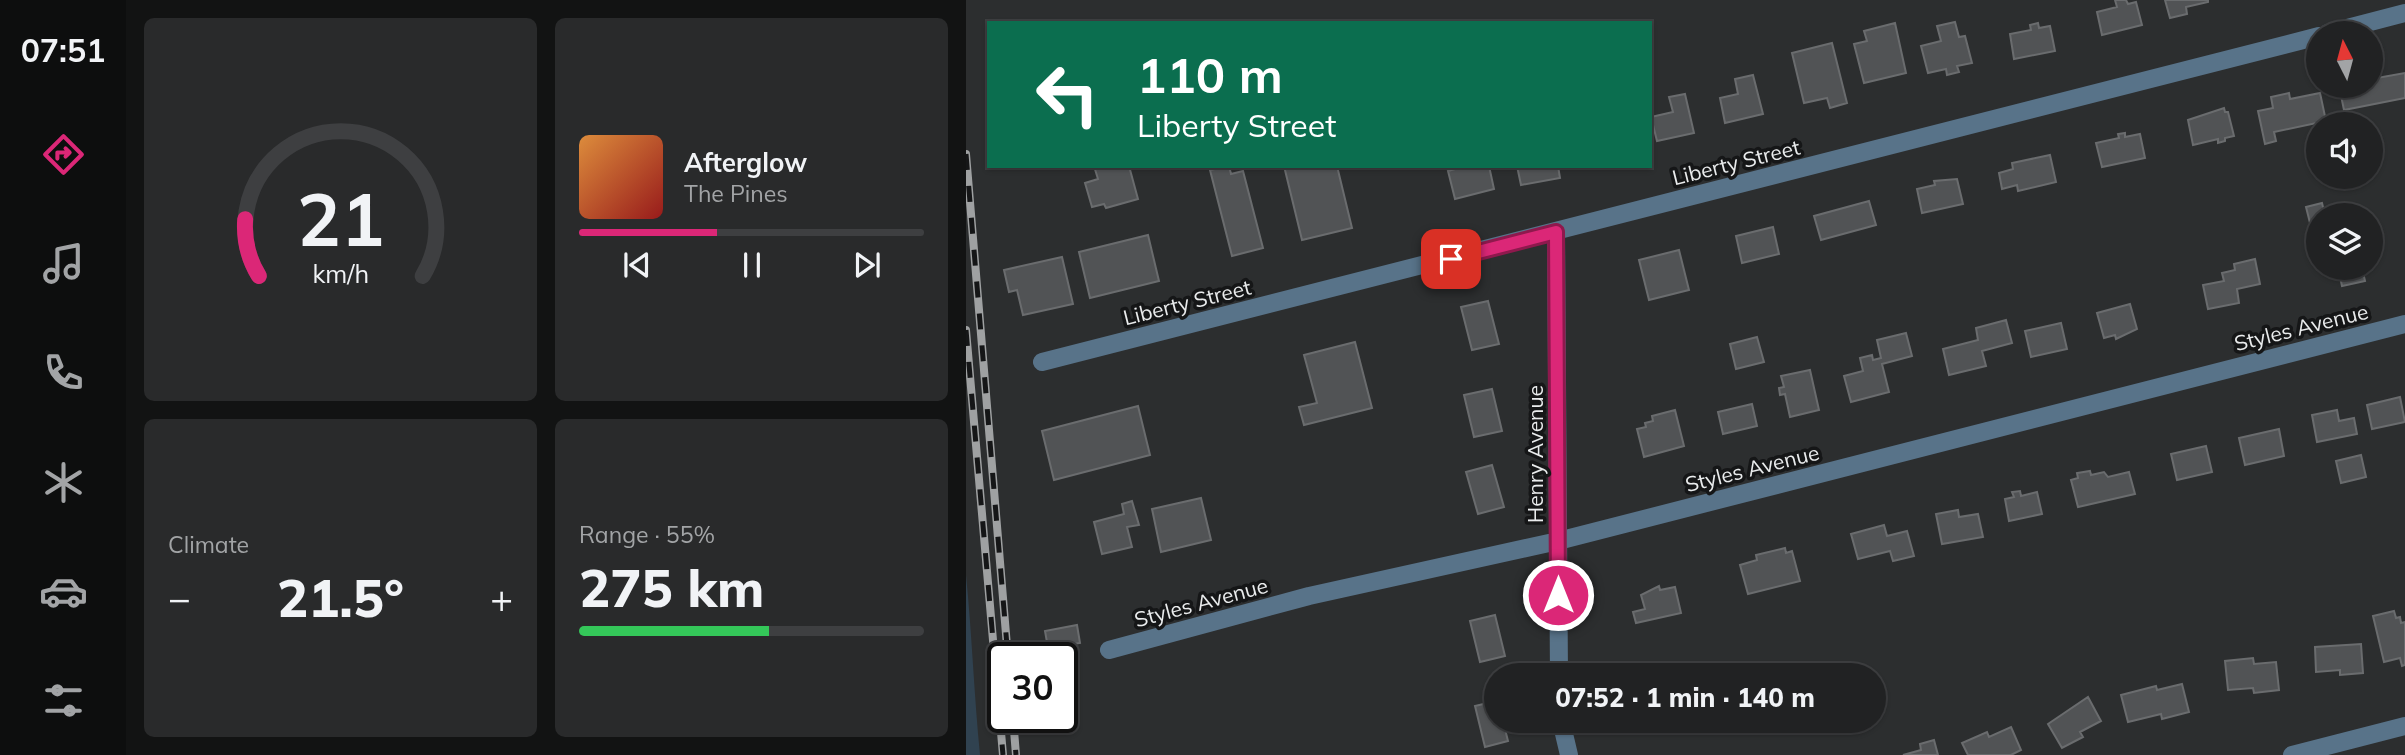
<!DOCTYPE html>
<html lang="en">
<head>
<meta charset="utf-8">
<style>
	body { margin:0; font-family:Mulish,sans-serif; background:#292a2b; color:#f1f3f6; height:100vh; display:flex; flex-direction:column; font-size:26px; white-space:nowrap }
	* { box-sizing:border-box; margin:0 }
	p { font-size:23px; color:#a2a4a6 }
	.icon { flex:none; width:38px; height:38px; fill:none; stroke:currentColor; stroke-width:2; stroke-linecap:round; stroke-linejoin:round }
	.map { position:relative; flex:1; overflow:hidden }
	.drawer { display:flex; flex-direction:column; gap:18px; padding:18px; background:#121313; width:840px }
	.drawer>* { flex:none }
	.hud { position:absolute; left:21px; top:21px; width:665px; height:147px; border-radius:0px; box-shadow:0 2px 5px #0004,0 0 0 2px #3e3f41; background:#0b6e4f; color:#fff; overflow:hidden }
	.needle { width:46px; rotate:354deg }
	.controls { position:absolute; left:1340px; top:21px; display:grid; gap:14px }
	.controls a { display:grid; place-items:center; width:77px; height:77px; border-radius:50%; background:#212223; box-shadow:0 2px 5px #0004,0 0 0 2px #3e3f41; font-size:35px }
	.speed { position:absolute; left:21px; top:642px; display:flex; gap:14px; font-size:35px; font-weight:700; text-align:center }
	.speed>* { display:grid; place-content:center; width:91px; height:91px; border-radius:50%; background:#212223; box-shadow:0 2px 5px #0004,0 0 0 2px #3e3f41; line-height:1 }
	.speed .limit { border:4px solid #111; border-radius:10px; background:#fff; color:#111 }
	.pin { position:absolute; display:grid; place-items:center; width:60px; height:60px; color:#fff; margin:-30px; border-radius:14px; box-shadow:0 4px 10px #0006 }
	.me { position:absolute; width:77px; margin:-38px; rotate:0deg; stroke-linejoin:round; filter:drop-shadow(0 0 5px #0008) }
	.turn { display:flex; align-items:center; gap:24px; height:147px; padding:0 35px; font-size:32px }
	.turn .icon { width:91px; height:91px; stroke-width:2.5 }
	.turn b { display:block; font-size:49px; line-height:60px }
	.big { font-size:52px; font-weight:800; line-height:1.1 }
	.drawer .widget { flex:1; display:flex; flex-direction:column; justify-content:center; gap:10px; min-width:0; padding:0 24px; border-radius:10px; background:#292a2b }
	.drawer .dial { align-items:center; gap:0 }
	.dial svg { height:182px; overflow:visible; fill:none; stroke:#3e3f41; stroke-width:7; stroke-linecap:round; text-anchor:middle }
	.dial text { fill:#f1f3f6; stroke:none }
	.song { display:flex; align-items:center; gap:21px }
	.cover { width:84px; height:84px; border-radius:10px; background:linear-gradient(135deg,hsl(30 70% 55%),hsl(0 70% 35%)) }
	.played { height:7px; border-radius:4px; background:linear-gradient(90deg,#db2777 40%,#3e3f41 40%) }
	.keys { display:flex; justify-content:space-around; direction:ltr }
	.heat { display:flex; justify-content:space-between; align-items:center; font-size:38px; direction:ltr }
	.charge { height:10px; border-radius:5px; background:linear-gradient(90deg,#34c759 55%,#3e3f41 0) }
	.drawer .tiles { flex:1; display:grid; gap:18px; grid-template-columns:repeat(2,1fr) }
	.trip { position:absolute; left:518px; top:663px; width:402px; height:70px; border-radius:35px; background:#212223; box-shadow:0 2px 5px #0004,0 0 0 2px #3e3f41; font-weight:800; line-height:70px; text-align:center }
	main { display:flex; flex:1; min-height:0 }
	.tabs { display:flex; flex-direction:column; width:126px; justify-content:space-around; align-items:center; background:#0d0e0e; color:#a2a4a6 }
	.tabs .icon { width:49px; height:49px }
	.tabs .active { color:#db2777 }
	.tabs b { font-size:32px; color:#f1f3f6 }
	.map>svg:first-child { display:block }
	.green { fill:#304250 }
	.building { fill:#515355; stroke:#6a6c6e; stroke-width:2 }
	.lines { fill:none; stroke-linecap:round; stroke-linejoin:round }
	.minor { stroke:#587389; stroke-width:18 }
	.rail-casing { stroke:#9fa1a2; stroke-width:8 }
	.rail { stroke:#151617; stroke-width:5; stroke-dasharray:16; stroke-linecap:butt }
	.route-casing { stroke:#8e194d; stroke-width:18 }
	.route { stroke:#db2777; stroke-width:12 }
	.labels { text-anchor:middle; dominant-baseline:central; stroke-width:7; stroke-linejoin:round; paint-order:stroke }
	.street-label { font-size:21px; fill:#eaeced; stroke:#151617 }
</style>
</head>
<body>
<main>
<nav class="tabs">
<b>07:51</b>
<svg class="icon active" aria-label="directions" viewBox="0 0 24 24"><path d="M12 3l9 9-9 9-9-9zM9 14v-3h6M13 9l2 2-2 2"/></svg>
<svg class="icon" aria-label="music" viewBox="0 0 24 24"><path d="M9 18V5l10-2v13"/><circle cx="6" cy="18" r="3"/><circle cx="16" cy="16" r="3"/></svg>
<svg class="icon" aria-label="phone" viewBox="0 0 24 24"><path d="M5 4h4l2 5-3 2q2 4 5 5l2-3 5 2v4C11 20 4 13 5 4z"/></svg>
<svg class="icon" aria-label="climate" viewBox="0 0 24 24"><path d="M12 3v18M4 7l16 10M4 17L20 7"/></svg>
<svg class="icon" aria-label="car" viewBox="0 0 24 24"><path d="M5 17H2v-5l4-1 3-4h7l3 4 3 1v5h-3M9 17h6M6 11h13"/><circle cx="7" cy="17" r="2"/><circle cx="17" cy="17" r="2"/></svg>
<svg class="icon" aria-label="filters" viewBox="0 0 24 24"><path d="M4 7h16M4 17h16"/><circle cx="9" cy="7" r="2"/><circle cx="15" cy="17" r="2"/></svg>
</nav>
<section class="drawer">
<div class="tiles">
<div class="widget dial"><svg viewBox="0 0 100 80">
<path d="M14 69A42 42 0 1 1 86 69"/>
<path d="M14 69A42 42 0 0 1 8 44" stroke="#db2777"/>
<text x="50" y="56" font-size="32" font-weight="700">21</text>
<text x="50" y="72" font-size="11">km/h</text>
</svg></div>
<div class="widget">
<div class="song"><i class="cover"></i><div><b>Afterglow</b><p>The Pines</p></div></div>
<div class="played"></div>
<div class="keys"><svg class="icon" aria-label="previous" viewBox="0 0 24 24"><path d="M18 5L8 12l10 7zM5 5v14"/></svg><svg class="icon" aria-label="pause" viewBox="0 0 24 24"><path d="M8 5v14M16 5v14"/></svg><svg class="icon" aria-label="next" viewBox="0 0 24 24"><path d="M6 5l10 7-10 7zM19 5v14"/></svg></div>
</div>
<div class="widget"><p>Climate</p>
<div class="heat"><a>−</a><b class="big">21.5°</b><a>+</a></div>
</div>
<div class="widget"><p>Range · 55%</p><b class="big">275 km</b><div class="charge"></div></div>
</div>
</section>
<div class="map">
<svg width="1439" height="755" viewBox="0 0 1439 755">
	<rect width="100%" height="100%" fill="#2c2e2f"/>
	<path class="green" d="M0 575C6 635 8 695 14 755H0Z"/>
	<path class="building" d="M1149 0H1160L1162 4 1170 2 1176 25 1136 35 1131 12 1151 7Z
		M1199 0H1242V2L1220 7 1221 14 1204 18Z
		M989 22 993 37 999 36 1006 63 991 66 993 72 981 75 980 69 962 73 955 46 975 41 971 26Z
		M929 23 940 73 898 83 888 44 901 41 898 31Z
		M1072 23 1073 28 1084 26 1089 51 1048 59 1044 34 1065 30 1064 25Z
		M866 43 881 103 864 108 861 98 838 103 826 53Z
		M1439 73V98L1378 110 1373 86H1405V79Z
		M787 75 797 114 759 123 754 98 772 94 769 79Z
		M1323 93 1324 99 1354 93 1360 121 1308 132 1310 141 1299 144 1292 111 1307 108 1305 97Z
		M719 94 728 133 691 141 685 117 707 112 703 97Z
		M1258 108 1259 112H1262L1268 136 1259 138V141L1252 143V139L1227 145 1222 120Z
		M1159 133V137L1174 134 1179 158 1136 167 1130 143 1153 138 1152 134Z
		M1084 155 1090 182 1052 191 1051 185 1036 189 1033 173 1047 169 1046 163Z
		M128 166H163L172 199 140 208 138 204 126 207 119 183 132 179Z
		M263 166 265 174 277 171 297 248 266 256 244 170Z
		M318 166H371L386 228 336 240Z
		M500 166H523L528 189 489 199 482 171Z
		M551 166H592L594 178 555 185Z
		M991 179 997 204 956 213 951 189 969 185 968 181Z
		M903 201 910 225 855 240 848 216Z
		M1356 203 1359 215H1353V237L1348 239 1340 207Z
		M807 227 813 254 776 263 770 236Z
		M182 235 193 281 124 298 113 252Z
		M713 250 723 290 683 300 673 260Z
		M96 257 107 304 57 315 51 290 43 292 38 270Z
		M1289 259 1294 284 1271 289 1273 303 1242 309 1237 285 1258 281 1256 273 1269 270 1268 264Z
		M1372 268H1396L1399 281 1376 286Z
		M522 301 533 344 506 350 495 307Z
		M1164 304 1171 329 1150 339 1149 335 1138 338 1131 313Z
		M1040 320 1046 343 1016 351 1020 366 983 375 977 349 1012 340 1010 328Z
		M1095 323 1101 349 1065 357 1059 331Z
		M940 333 946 356 916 364 923 392 885 402 878 376 897 371 894 358 906 355 907 360 915 358 911 340Z
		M791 337 798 362 770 369 764 344Z
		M389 342 406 408 338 425 333 407 351 403 338 355Z
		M844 370 853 410 824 417 819 394 814 395 813 388 818 387 815 376Z
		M526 389 536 431 508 437 498 395Z
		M1434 397 1439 422 1406 429 1401 405Z
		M786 404 791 426 757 434 752 412Z
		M172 406 184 455 88 480 76 431Z
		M709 410 718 446 678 457 671 429 680 427 679 423 687 421 686 416Z
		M1371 410 1373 421 1388 418 1391 434 1351 442 1346 415Z
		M1313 429 1318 456 1279 465 1273 438Z
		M1240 446 1246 472 1211 480 1205 454Z
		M1395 455 1400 477 1375 483 1370 461Z
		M526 465 538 507 512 514 500 472Z
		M1124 471 1125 475 1138 472 1142 477 1163 472 1169 494 1112 507 1105 480 1112 478 1111 473Z
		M1054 491 1055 496 1071 492 1076 514 1043 521 1039 499 1048 497 1046 492Z
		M235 498 245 540 195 552 186 509Z
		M166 501 173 525 161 527 166 547 136 554 128 522 158 514 156 504Z
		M992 510 993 517 1012 514 1017 537 976 544 970 514Z
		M918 525 921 536 941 531 948 556 927 561 924 551 892 559 885 534Z
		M819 548 820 553 826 551 834 581 782 594 774 565 791 560 790 555Z
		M693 586 694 590 709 587 715 613 670 623 667 612 679 609 675 595Z
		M1428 611 1430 618 1434 617 1435 623 1439 622V665L1436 666 1434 658 1418 662 1407 616Z
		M529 615 539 656 514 662 504 621Z
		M111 625 114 643 82 648 79 631Z
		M1395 644 1397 673 1374 675V670L1350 672 1349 647Z
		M1287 658 1288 664 1310 662 1313 690 1288 693 1287 688 1262 690 1259 661Z
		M1216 684 1223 712 1196 719 1195 714 1162 722 1155 695 1190 686 1191 690Z
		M1122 697 1135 721 1114 732 1117 737 1096 748 1082 724Z
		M530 701V721H537L542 741 519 747 509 706Z
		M1045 727 1055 750 1045 755H1002L996 743 1021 732 1023 737Z
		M968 740 972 755H937L955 750 954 744Z"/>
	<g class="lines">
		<path class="minor" d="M1362 33 1439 13
			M590 232 593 676
			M76 362 1353 36
			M143 650 343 596 592 541 1439 324
			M595 721 603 755
			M1326 755 1439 726"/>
		<defs>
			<path id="rail" d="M0 154 42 658
				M0 330 37 755
				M47 718 50 755"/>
		</defs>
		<use href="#rail" class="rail-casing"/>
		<use href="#rail" class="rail"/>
	</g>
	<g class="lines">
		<defs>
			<path id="route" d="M485 259 590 232 592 595"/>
		</defs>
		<use href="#route" class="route-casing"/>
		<use href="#route" class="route"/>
	</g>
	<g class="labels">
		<g class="street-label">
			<text transform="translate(770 162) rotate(-14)">Liberty Street</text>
			<text transform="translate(221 302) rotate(-14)">Liberty Street</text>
			<text transform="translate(1335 327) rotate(-14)">Styles Avenue</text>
			<text transform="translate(569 454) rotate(-90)">Henry Avenue</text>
			<text transform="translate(786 468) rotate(-14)">Styles Avenue</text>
			<text transform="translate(235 602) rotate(-15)">Styles Avenue</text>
		</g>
	</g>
</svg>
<div class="controls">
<a><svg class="needle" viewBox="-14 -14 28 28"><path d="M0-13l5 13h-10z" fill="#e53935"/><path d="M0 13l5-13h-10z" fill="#a2a4a6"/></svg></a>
<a><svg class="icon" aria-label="sound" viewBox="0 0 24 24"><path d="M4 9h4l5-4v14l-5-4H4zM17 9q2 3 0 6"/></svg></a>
<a><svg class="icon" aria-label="layers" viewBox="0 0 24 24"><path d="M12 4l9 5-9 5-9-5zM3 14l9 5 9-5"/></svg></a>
</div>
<div class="speed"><div class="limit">30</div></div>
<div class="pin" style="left:485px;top:259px;background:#d93025"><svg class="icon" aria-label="arrive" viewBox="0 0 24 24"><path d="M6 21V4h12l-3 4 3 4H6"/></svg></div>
<svg class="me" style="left:592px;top:595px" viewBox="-20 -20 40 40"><circle r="17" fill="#db2777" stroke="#fff" stroke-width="3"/><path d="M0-11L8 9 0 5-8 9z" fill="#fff"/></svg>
<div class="trip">07:52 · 1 min · 140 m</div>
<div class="hud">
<div class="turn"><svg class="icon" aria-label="left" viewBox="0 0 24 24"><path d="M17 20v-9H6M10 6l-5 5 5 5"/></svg><div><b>110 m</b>Liberty Street</div></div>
</div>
</div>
</main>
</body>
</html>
